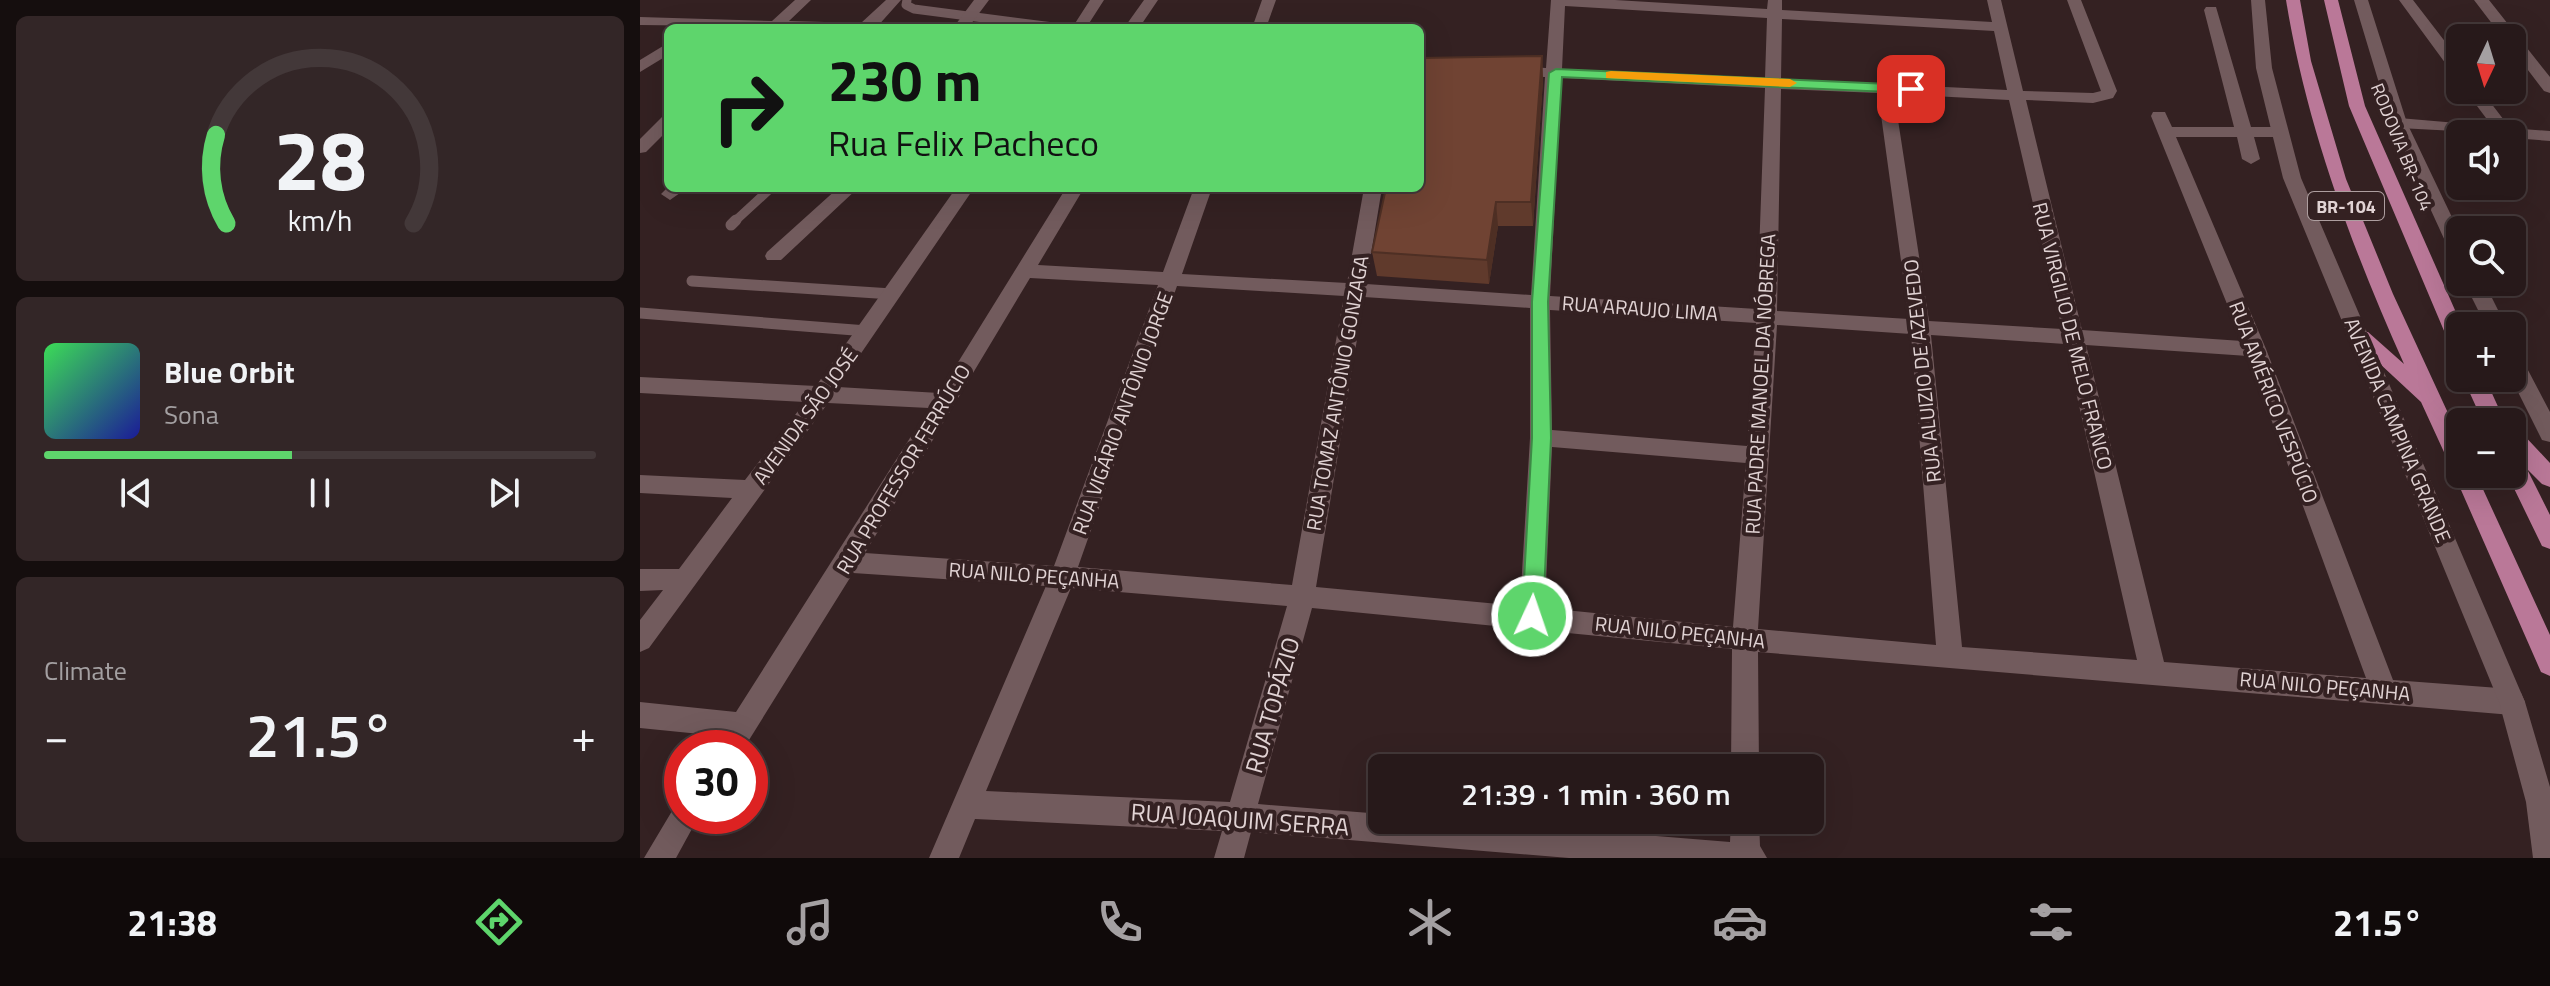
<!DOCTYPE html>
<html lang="en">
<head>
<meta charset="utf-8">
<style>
	body { margin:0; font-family:"Titillium Web",sans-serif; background:#332627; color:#f1f3f6; height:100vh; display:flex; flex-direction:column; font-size:30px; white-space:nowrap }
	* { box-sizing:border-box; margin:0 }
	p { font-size:26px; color:#a4a0a2 }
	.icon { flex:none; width:44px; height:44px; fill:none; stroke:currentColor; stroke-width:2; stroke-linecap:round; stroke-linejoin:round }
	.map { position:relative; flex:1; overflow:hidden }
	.details { display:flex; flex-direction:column; gap:16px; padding:16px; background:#150e0e; width:640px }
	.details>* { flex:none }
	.top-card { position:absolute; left:24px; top:24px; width:760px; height:168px; border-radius:12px; box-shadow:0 8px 32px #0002,0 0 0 2px #433839; background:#5ed56c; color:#111; overflow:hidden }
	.needle { width:52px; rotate:184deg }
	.controls { position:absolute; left:1806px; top:24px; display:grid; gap:16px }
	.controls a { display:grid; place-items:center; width:80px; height:80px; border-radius:12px; background:#27191a; box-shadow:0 8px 32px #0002,0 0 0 2px #433839; font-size:40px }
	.speed { position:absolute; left:24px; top:730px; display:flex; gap:16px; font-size:40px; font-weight:700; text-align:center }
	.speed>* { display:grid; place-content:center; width:104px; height:104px; border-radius:50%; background:#27191a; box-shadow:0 8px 32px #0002,0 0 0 2px #433839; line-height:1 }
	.speed .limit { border:12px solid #d22; background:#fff; color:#111 }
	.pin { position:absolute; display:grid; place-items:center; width:68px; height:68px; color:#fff; margin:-34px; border-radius:16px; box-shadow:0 4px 12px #0006 }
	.me { position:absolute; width:88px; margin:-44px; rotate:3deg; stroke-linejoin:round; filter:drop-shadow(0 0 6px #0008) }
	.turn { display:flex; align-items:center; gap:28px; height:168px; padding:0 32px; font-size:36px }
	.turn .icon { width:104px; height:104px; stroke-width:2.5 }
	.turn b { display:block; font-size:56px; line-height:68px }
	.big { font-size:60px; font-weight:600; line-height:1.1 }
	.details .card { flex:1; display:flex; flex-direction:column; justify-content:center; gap:12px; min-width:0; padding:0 28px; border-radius:12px; background:#332627 }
	.details .dial { align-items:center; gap:0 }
	.dial svg { height:208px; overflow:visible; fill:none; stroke:#433839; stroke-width:7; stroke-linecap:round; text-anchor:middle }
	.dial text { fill:#f1f3f6; stroke:none }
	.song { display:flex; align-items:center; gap:24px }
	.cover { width:96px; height:96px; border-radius:12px; background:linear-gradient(135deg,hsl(130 70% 55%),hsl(240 70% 35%)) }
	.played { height:8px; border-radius:4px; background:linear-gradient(90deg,#5ed56c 45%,#433839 45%) }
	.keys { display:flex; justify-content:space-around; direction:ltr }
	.heat { display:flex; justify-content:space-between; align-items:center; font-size:44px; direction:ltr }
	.trip { position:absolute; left:728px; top:754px; width:456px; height:80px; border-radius:12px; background:#27191a; box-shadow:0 8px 32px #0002,0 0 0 2px #433839; font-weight:600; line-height:80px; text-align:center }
	.tab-bar { display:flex; height:128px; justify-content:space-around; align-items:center; background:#100a0a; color:#a4a0a2 }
	.tab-bar .icon { width:56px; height:56px }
	.tab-bar .active { color:#5ed56c }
	.tab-bar b { font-size:36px; color:#f1f3f6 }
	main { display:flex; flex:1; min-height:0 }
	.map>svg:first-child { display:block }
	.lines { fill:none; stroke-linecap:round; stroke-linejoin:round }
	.service-far1 { stroke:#725b5d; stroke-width:9 }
	.service { stroke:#725b5d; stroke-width:11 }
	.minor { fill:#725b5d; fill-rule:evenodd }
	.secondary { fill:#725b5d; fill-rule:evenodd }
	.trunk { fill:#ba7898; fill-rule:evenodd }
	.wall { fill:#603a2c }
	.shaded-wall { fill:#4e2f24 }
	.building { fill:#704333; stroke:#4e2f24; stroke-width:2 }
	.route { fill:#5ed56c; stroke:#3d8a46; stroke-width:2 }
	.slow { fill:#f59e0b }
	.labels { text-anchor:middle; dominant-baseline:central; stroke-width:8; stroke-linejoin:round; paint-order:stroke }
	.far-street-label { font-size:18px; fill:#e1d3d4; stroke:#342122 }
	.shield { fill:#342122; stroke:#ad9e9f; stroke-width:2 }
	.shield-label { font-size:18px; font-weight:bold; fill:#e1d3d4 }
	.street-label { font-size:20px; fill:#e1d3d4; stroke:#342122 }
	.near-street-label { font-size:24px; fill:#e1d3d4; stroke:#342122 }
</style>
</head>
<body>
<main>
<section class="details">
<div class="card dial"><svg viewBox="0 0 100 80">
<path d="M14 69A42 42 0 1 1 86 69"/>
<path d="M14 69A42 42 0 0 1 10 35" stroke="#5ed56c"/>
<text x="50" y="56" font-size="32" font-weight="700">28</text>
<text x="50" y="72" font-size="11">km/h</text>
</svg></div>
<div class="card">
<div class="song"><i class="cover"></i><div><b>Blue Orbit</b><p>Sona</p></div></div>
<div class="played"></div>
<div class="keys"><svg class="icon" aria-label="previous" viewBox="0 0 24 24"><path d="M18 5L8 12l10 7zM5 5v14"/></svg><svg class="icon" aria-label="pause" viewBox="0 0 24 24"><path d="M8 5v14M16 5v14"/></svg><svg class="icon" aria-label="next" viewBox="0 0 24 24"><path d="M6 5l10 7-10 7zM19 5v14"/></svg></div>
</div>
<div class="card"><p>Climate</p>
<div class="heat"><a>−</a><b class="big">21.5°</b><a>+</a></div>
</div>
</section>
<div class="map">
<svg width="1910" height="858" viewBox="0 0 1910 858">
	<rect width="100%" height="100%" fill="#342122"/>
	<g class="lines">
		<path class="service-far1" d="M267 0 266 5 274 9 421 28
			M94 222 131 188"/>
		<path class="service" d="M91 225 96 220
			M52 281 252 294
			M0 313 227 331"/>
		<path class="minor" d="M155 0H171L149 21 221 23 246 0H261L236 28 0 25V17L132 21Z
			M334 0H349L328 28H313Z
			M450 0H464L446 28H432Z
			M504 0H518L499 28H484Z
			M622 0H636L626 28H612Z
			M911 0H975L1127 9 1128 0H1142V10L1352 22 1347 0H1361L1383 91 1453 93 1461 91 1427 0H1441L1477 91 1473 98 1453 103 1386 100 1442 330 1602 341 1511 116 1513 112H1525L1532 127H1594L1564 10 1566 7H1576L1611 127H1638L1646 132 1638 137H1614L1620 159 1611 164 1602 159 1597 137H1536L1626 349 1753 680 1872 689 1881 693 1885 702 1881 711 1872 715 1118 652 1119 768H1091L1092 649 672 608 618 804 742 814V820H819L1090 842 1091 820H1119L1120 846 1127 858H929L611 832 604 858H574L582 831 335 819 319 858H289L406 586 213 573 104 748H74L80 736 0 728V702L96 712 289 408 188 403 9 648 0 652V620L23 590 0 591V569H39L92 498 0 493V475L105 480 165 402 0 393V377L176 386 316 188H334L198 387 299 393 426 188H444L398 265 523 272 554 188H572L542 274 707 283 724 188H742L726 284 891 295 905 77 873 76 865 71 873 66 906 68ZM925 6 1127 18 1125 78 922 69ZM1142 19 1354 31 1367 90 1141 79ZM921 78 1125 88 1117 309 910 296ZM1141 89 1238 93 1269 319 1137 311ZM1254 94 1369 100 1422 329 1289 321ZM390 278 518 285 414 566 225 553ZM537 286 704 296 652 585 438 567ZM724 297 890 308V438L880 606 676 587ZM910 310 1116 323 1107 446 912 430ZM1137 325 1271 334 1296 645 1118 629ZM1291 335 1425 344 1497 660 1322 647ZM1446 345 1608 356 1726 678 1524 662ZM912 447 1106 463 1093 627 905 608ZM431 588 647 606 590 802 346 791Z
			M1759 0H1773L1820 61V77L1814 75Z
			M1834 0H1849L1910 77V93L1904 91 1872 49V38H1863Z
			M28 43V55L0 72V60Z
			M1825 90H1841L1870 128 1910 131V141L1872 138V134L1759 128 1751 123 1759 118 1852 126Z
			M28 116V130L6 152 0 153V139L22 117Z
			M28 187V188H47L30 200 21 194Z
			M198 188H218L141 260H127L125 256 127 252Z
			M42 803V816H59L36 858H4L35 806Z"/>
		<path class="secondary" d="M1611 0H1625L1632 68 1661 178 1885 702 1910 787V858H1893L1886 802 1859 702 1643 178 1616 68Z
			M1714 0H1728L1767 123 1820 234V260L1811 254 1751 123Z
			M1824 282H1844L1866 326H1846Z
			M1872 351 1879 353 1910 412V442L1902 440 1871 378Z"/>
		<path class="trunk" d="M1646 0H1660L1671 61 1706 179 1753 294 1820 439V474H1836L1910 635V676L1901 672 1814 474 1815 470 1809 463 1781 402 1711 337 1714 332H1728L1764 364C1711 245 1667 128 1646 0Z
			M1684 0H1698L1725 106 1822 326 1820 352 1813 350 1810 345 1709 106Z
			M1823 378H1845L1865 422H1843Z
			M1872 428 1880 431 1910 463V487L1902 484 1887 469 1910 515V549L1902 546 1867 474H1872Z"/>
	</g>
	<path class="wall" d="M902 56 903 80 893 226H858L849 284 737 276 732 252Z"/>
	<path class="shaded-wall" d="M902 56 903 80 893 226 891 202Z
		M856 202 858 226 849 284 847 260Z"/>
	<path class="building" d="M902 56 891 202H856L847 260 732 252 746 188H780V58Z"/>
	<path class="route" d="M916 69 1271 85 1277 89 1271 93 922 77 908 302 911 438 903 616 900 623 892 625 885 623 882 616 892 438V302L909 73Z"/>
	<path class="slow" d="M971 71 1150 79 1157 83 1150 87 966 78V72Z"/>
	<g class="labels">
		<g class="far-street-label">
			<text transform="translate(1762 147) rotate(68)">RODOVIA BR-104</text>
		</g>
		<rect class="shield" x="1668" y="192" width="76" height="28" rx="6"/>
		<g class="shield-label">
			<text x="1706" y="206">BR-104</text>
		</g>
		<g class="street-label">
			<text transform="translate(1000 308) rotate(4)">RUA ARAUJO LIMA</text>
			<text transform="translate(1433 336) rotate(76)">RUA VIRGILIO DE MELO FRANCO</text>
			<text transform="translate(1282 371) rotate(-96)">RUA ALUIZIO DE AZEVEDO</text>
			<text transform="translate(1120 384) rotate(-87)">RUA PADRE MANOEL DA NÓBREGA</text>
			<text transform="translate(697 393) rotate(-80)">RUA TOMAZ ANTÔNIO GONZAGA</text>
			<text transform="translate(1634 402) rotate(69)">RUA AMÉRICO VESPÚCIO</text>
			<text transform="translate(482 413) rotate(-70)">RUA VIGÁRIO ANTÔNIO JORGE</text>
			<text transform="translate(165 416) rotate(-54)">AVENIDA SÃO JOSÉ</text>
			<text transform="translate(1758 430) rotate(67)">AVENIDA CAMPINA GRANDE</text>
			<text transform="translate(263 469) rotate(-59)">RUA PROFESSOR FERRÚCIO</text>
			<text transform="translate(394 575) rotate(4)">RUA NILO PEÇANHA</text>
			<text transform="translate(1040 632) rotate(6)">RUA NILO PEÇANHA</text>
			<text transform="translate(1685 686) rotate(5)">RUA NILO PEÇANHA</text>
		</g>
		<g class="near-street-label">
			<text transform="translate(632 705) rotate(-74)">RUA TOPÁZIO</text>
			<text transform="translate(600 819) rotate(4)">RUA JOAQUIM SERRA</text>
		</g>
	</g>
</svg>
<div class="controls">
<a><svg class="needle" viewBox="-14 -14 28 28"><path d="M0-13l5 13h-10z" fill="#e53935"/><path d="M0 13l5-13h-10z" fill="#a4a0a2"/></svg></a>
<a><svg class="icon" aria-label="sound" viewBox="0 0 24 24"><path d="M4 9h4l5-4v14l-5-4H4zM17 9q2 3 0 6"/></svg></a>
<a><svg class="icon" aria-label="search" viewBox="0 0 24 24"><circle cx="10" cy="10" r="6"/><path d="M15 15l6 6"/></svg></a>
<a>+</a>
<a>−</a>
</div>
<div class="speed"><div class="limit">30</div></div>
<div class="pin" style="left:1271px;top:89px;background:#d93025"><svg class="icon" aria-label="arrive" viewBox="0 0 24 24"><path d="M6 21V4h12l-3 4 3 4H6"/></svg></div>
<svg class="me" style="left:892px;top:616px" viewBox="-20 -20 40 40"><circle r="17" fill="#5ed56c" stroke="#fff" stroke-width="3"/><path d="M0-11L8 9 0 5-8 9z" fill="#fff"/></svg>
<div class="trip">21:39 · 1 min · 360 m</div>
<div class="top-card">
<div class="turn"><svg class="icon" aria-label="right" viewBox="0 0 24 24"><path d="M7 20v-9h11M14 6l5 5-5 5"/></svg><div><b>230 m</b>Rua Felix Pacheco</div></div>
</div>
</div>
</main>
<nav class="tab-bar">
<b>21:38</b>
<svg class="icon active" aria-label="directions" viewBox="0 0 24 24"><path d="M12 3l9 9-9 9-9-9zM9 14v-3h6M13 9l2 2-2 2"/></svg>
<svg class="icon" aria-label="music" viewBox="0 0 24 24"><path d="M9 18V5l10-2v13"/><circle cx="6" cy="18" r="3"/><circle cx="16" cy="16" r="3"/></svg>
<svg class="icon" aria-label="phone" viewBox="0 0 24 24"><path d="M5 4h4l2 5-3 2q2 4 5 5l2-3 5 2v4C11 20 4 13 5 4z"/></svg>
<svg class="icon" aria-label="climate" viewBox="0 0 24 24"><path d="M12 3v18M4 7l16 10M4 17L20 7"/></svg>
<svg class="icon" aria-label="car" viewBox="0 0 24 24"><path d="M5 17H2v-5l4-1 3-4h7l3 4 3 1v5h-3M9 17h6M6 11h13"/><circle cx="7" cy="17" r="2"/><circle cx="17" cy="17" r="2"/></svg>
<svg class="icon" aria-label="filters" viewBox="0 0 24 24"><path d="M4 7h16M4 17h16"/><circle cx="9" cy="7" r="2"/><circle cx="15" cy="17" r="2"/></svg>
<b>21.5°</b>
</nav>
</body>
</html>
